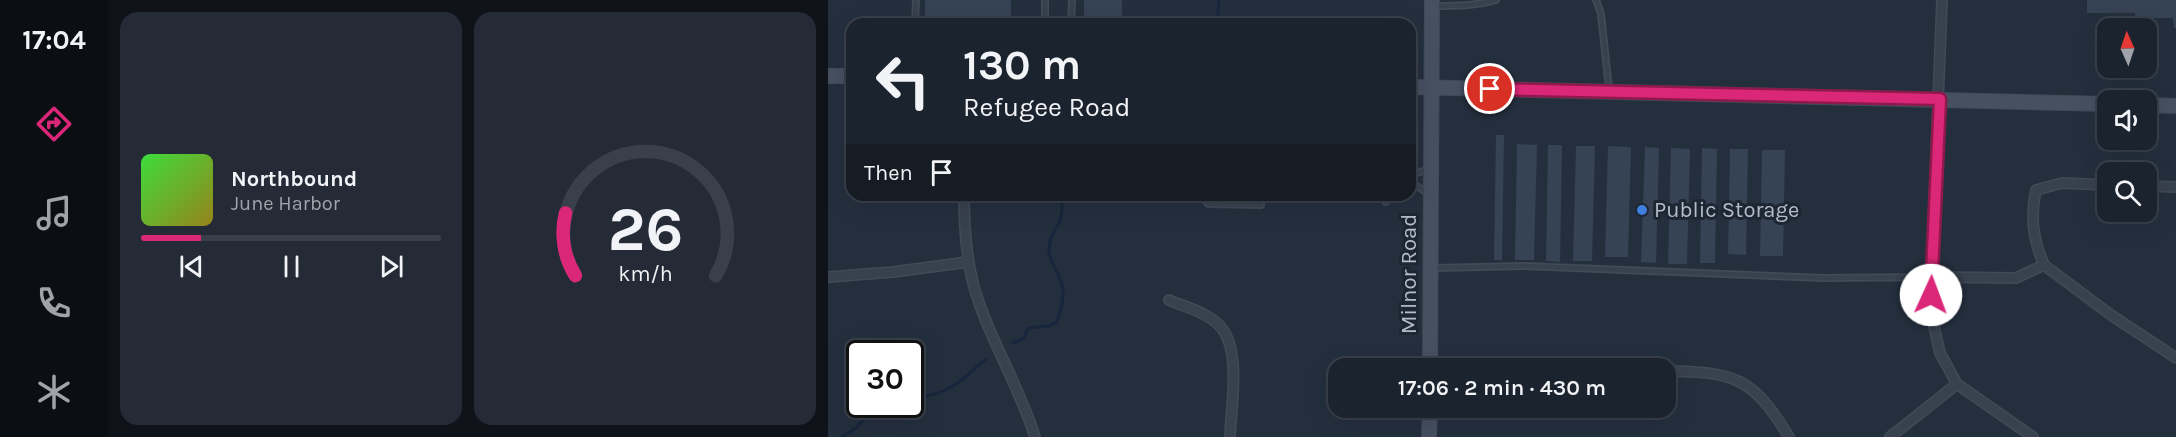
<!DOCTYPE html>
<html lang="en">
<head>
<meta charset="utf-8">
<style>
	body { margin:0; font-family:Karla,sans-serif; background:#242b36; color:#f1f3f6; height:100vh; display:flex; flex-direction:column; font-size:22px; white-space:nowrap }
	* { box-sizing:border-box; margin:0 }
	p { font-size:20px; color:#a0a4aa }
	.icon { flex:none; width:33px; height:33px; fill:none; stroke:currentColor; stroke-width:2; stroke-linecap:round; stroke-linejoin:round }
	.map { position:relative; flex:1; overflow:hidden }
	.details { display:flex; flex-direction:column; gap:12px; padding:12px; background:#0f1319; width:720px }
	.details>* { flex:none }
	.guide { position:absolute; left:18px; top:18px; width:570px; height:183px; border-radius:18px; box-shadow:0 6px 24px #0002,0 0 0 2px #39404a; background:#1b232e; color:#f1f3f6; overflow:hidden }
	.needle { width:39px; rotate:357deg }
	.controls { position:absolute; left:1269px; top:18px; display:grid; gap:12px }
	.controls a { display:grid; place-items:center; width:60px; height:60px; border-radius:12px; background:#1b232e; box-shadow:0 6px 24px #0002,0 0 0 2px #39404a; font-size:30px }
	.speed { position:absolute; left:18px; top:340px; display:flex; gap:12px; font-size:30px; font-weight:700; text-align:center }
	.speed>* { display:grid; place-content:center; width:78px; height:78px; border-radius:50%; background:#1b232e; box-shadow:0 6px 24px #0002,0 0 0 2px #39404a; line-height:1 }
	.speed .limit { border:3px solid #111; border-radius:9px; background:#fff; color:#111 }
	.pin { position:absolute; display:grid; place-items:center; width:51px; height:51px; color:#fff; margin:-26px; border:3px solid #fff; border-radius:50%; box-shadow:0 2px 6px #0007 }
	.me { position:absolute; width:66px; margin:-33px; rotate:2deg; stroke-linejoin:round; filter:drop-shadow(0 0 4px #0008) }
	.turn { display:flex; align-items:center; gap:21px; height:126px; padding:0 18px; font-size:27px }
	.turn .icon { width:78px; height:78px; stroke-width:2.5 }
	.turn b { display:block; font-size:42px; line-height:51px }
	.then { display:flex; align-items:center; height:57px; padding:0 18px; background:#0003; gap:12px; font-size:22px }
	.details .card { flex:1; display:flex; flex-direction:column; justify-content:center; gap:9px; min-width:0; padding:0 21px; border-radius:18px; background:#242b36 }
	.details .dial { align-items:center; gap:0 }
	.dial svg { height:156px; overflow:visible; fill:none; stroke:#39404a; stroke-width:7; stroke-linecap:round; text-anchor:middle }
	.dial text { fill:#f1f3f6; stroke:none }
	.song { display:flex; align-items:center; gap:18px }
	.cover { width:72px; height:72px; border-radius:9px; background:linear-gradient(135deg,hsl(120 70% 55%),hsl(50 70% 35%)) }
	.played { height:6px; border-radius:3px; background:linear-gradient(90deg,#db2777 20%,#39404a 20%) }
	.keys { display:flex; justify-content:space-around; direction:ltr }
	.details .tiles { flex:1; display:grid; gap:12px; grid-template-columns:repeat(2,1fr) }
	.trip { position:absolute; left:500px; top:358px; width:348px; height:60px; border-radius:18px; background:#1b232e; box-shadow:0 6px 24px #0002,0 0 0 2px #39404a; font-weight:600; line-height:60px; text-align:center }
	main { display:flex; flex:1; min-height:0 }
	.menu { display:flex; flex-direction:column; width:108px; justify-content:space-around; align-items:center; background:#0b0e12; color:#a0a4aa }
	.menu .icon { width:42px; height:42px }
	.menu .selected { color:#db2777 }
	.menu b { font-size:27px; color:#f1f3f6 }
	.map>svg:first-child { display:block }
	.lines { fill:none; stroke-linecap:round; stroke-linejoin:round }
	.stream { stroke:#17263c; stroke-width:3 }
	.building { fill:#364354 }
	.service-casing { stroke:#414a57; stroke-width:8 }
	.minor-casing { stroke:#414a57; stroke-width:12 }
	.secondary-casing { stroke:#414a57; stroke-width:16 }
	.service { stroke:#38414e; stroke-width:4.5 }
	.minor { stroke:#38414e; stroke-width:9 }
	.secondary { stroke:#465061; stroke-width:14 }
	.route-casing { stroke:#8e194d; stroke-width:15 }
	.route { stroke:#db2777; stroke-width:10 }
	.shop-dot { fill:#3f7fe0; stroke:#1d2633; stroke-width:2 }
	.labels { text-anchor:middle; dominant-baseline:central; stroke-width:6; stroke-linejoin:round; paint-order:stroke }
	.poi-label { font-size:22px; fill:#b4bcc9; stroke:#1d2633; text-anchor:start }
	.street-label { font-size:22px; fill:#b4bcc9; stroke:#1d2633 }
</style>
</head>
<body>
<main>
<nav class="menu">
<b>17:04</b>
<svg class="icon selected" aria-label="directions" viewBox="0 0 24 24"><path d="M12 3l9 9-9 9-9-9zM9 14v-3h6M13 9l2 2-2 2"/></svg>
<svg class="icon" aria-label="music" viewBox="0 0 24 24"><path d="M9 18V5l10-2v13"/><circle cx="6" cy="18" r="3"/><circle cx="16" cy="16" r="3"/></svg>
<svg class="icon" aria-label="phone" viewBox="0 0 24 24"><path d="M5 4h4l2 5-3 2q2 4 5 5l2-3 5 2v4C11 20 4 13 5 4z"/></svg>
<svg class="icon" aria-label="climate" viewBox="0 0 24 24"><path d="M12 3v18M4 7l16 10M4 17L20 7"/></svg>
</nav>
<section class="details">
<div class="tiles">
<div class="card">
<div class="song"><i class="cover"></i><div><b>Northbound</b><p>June Harbor</p></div></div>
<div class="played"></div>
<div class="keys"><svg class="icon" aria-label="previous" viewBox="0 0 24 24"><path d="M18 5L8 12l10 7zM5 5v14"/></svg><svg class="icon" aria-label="pause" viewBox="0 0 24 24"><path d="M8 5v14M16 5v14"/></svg><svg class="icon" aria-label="next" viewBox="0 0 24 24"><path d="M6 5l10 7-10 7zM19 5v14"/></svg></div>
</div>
<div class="card dial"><svg viewBox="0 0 100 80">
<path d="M14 69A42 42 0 1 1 86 69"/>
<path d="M14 69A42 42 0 0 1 9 37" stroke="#db2777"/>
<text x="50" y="56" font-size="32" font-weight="700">26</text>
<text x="50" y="72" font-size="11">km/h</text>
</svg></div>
</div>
</section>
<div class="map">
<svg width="1348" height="437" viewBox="0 0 1348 437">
	<rect width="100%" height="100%" fill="#242f3e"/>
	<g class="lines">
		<path class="stream" d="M389 24 391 0
			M185 343 196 338 200 328 221 326 229 322C233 310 238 294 233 281 230 271 222 263 221 251 220 231 235 229 234 204L223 195
			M82 395C89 394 95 396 102 395 123 393 142 372 158 359
			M14 437 29 427 47 405"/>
	</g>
	<path class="building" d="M97 0H183V23H97Z
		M256 0H294V24H256Z
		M1259 0H1348V28H1346L1345 18H1307V13H1259Z
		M668 135H676L674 260H666Z
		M689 144 709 145 706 260H687Z
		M720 145H734L732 262 718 261Z
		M748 146H767L764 261H745Z
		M780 146 803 147 800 257H777Z
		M817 147 831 148 828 263 813 262Z
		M843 148 862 149 859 264H840Z
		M874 148 889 149 887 263H872Z
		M902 149H920L918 255 900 254Z
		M934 150H957L955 256H932Z"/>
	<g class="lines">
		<defs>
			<path id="service" d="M768 0 773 14 781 89
				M606 6C627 6 648 6 668 0
				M87 24 88 0
				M217 24V0
				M243 24 244 0
				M582 175 602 169
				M582 182 600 193
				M374 195 380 204 433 205
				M558 202 559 195
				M606 268 696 266 996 278 1104 277"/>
			<path id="minor" d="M1114 0 1102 309 1112 353 1129 384 1205 437
				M1318 186 1348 187
				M136 195C136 226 138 257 146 287 161 339 191 385 207 437
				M1216 265 1283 315 1348 358
				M1216 265C1205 239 1202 217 1208 190L1234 183 1280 185
				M0 277 65 272 140 262
				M1104 277 1188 278 1216 265
				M341 300C357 307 378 312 391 325 414 348 403 406 402 437
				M708 366 747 369
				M837 371C906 372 924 376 961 437
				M1062 437 1129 384"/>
			<path id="secondary" d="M0 76H24
				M582 87 1280 104
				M1318 105 1348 106
				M602 369 604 0
				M601 437 602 408"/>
		</defs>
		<use href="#service" class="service-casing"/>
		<use href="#minor" class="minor-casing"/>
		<use href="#secondary" class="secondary-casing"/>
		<use href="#service" class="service"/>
		<use href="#minor" class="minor"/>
		<use href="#secondary" class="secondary"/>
	</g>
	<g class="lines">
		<defs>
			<path id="route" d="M662 89 1112 99 1103 295"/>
		</defs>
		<use href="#route" class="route-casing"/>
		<use href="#route" class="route"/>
	</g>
	<circle class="shop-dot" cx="814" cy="210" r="6"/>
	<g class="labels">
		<g class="poi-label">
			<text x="826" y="210">Public Storage</text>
		</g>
		<g class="street-label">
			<text transform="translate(581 274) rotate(-90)">Milnor Road</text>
		</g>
	</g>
</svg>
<div class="controls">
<a><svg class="needle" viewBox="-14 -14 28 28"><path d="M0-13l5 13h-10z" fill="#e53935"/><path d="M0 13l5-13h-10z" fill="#a0a4aa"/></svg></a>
<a><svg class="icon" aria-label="sound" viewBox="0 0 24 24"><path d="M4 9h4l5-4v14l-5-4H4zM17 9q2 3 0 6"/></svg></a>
<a><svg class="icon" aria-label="search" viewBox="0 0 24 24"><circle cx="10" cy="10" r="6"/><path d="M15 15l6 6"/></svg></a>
</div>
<div class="speed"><div class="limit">30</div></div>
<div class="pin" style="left:662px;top:89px;background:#d93025"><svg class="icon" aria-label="arrive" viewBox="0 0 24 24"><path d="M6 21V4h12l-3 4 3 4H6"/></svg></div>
<svg class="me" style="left:1103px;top:295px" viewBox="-20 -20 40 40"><circle r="19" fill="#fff"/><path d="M0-13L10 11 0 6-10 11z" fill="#db2777"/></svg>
<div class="trip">17:06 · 2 min · 430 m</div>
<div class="guide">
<div class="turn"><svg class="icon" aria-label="left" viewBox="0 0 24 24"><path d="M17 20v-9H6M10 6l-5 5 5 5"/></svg><div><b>130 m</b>Refugee Road</div></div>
<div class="then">Then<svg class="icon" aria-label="arrive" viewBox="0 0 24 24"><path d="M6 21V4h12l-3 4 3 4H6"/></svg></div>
</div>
</div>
</main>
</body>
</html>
